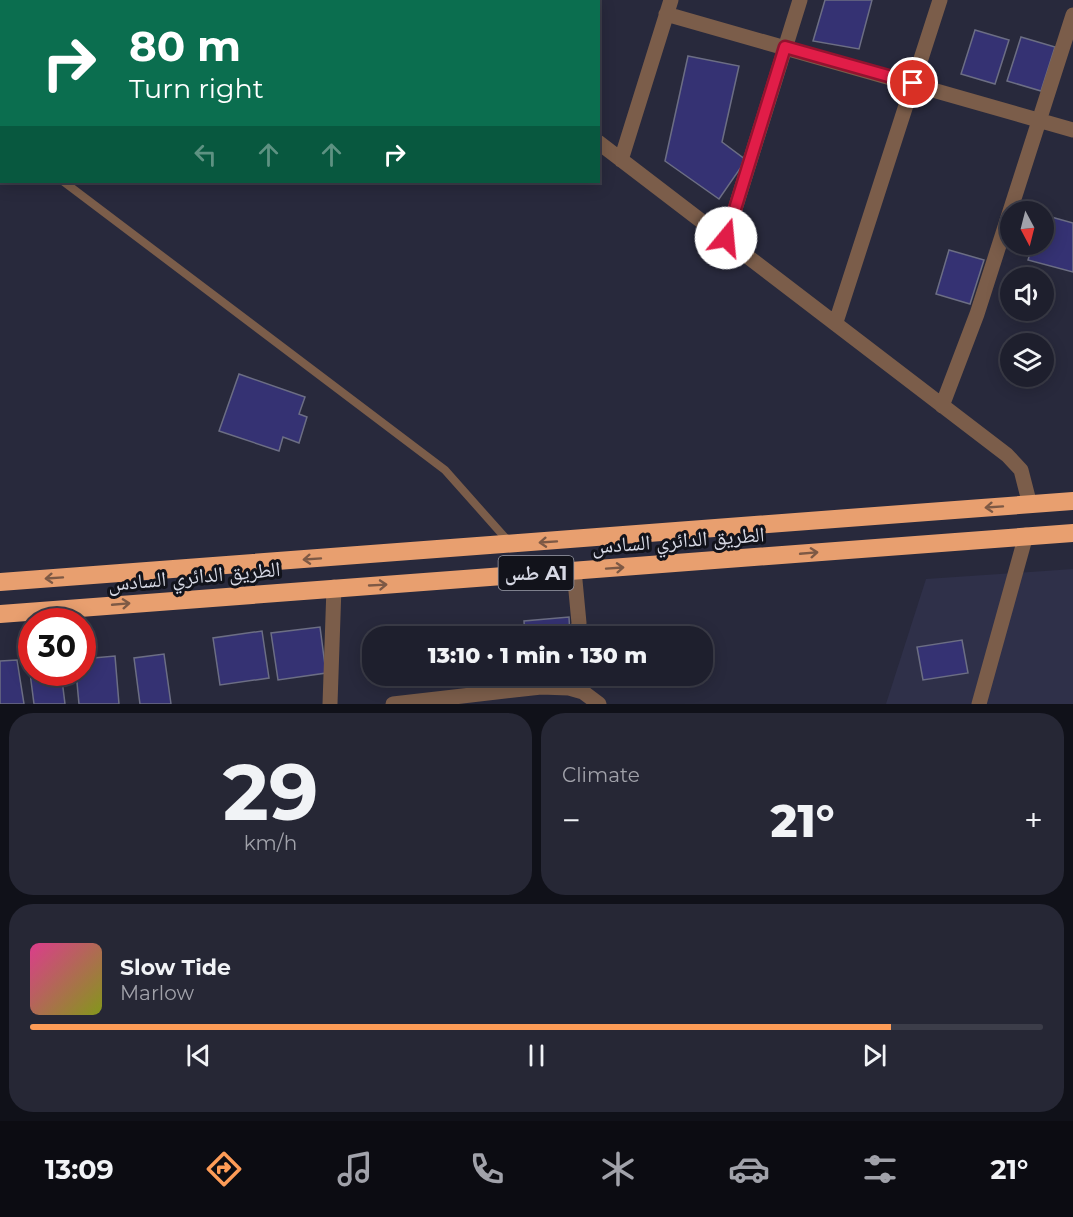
<!DOCTYPE html>
<html lang="en">
<head>
<meta charset="utf-8">
<style>
	body { margin:0; font-family:Montserrat,"Noto Naskh Arabic",sans-serif; background:#262735; color:#f1f3f6; height:100vh; display:flex; flex-direction:column; font-size:22px; white-space:nowrap }
	* { box-sizing:border-box; margin:0 }
	p { font-size:20px; color:#a1a2aa }
	.icon { flex:none; width:33px; height:33px; fill:none; stroke:currentColor; stroke-width:2; stroke-linecap:round; stroke-linejoin:round }
	.map { position:relative; height:704px; overflow:hidden }
	.sheet { display:flex; flex-direction:column; gap:9px; padding:9px; background:#101119; flex:1 }
	.sheet>* { flex:none }
	.guide { position:absolute; left:0px; top:0px; width:600px; height:183px; box-shadow:0 3px 15px #0003,0 0 0 2px #3c3d49; background:#0b6e4f; color:#fff; overflow:hidden }
	.needle { width:39px; rotate:173deg }
	.tools { position:absolute; left:1000px; top:201px; display:grid; gap:12px }
	.tools a { display:grid; place-items:center; width:54px; height:54px; border-radius:50%; background:#1e1f2d; box-shadow:0 3px 15px #0003,0 0 0 2px #3c3d49; font-size:30px }
	.speed { position:absolute; left:18px; top:608px; display:flex; gap:12px; font-size:30px; font-weight:700; text-align:center }
	.speed>* { display:grid; place-content:center; width:78px; height:78px; border-radius:50%; background:#1e1f2d; box-shadow:0 3px 15px #0003,0 0 0 2px #3c3d49; line-height:1 }
	.speed .limit { border:9px solid #d22; background:#fff; color:#111 }
	.pin { position:absolute; display:grid; place-items:center; width:51px; height:51px; color:#fff; margin:-26px; border:3px solid #fff; border-radius:50%; box-shadow:0 2px 6px #0007 }
	.me { position:absolute; width:66px; margin:-33px; rotate:17deg; stroke-linejoin:round; filter:drop-shadow(0 0 4px #0008) }
	.turn { display:flex; align-items:center; gap:21px; height:126px; padding:0 30px; font-size:27px }
	.turn .icon { width:78px; height:78px; stroke-width:2.5 }
	.turn b { display:block; font-size:42px; line-height:51px }
	.lanes { display:flex; align-items:center; height:57px; padding:0 30px; background:#0003; justify-content:center; gap:30px; direction:ltr }
	.lanes .off { opacity:.35 }
	.big { font-size:45px; font-weight:800; line-height:1.1 }
	.sheet .widget { flex:1; display:flex; flex-direction:column; justify-content:center; gap:9px; min-width:0; padding:0 21px; border-radius:24px; background:#262735 }
	.sheet .dial { align-items:center; gap:0 }
	.dial b { font-size:78px; line-height:1 }
	.song { display:flex; align-items:center; gap:18px }
	.cover { width:72px; height:72px; border-radius:9px; background:linear-gradient(135deg,hsl(330 70% 55%),hsl(70 70% 35%)) }
	.played { height:6px; border-radius:3px; background:linear-gradient(90deg,#fe9c57 85%,#3c3d49 85%) }
	.keys { display:flex; justify-content:space-around; direction:ltr }
	.heat { display:flex; justify-content:space-between; align-items:center; font-size:33px; direction:ltr }
	.sheet .tiles { flex:1; display:grid; gap:9px; grid-template-columns:1fr 1fr }
	.widget:last-child { grid-column:span 2 }
	.trip { position:absolute; left:362px; top:626px; width:351px; height:60px; border-radius:24px; background:#1e1f2d; box-shadow:0 3px 15px #0003,0 0 0 2px #3c3d49; font-weight:800; line-height:60px; text-align:center }
	.tabs { display:flex; height:96px; justify-content:space-around; align-items:center; background:#0c0c12; color:#a1a2aa }
	.tabs .icon { width:42px; height:42px }
	.tabs .on { color:#fe9c57 }
	.tabs b { font-size:27px; color:#f1f3f6 }
	.map>svg:first-child { display:block }
	.built { fill:#2f3049 }
	.building { fill:#353273; stroke:#6c6e84; stroke-width:1.5 }
	.lines { fill:none; stroke-linecap:round; stroke-linejoin:round }
	.lane { stroke:#7b5d4a; stroke-width:8 }
	.street { stroke:#7b5d4a; stroke-width:15 }
	.highway { stroke:#e89f6f; stroke-width:18 }
	.oneway { stroke:#7d5945 }
	.route-casing { stroke:#92132f; stroke-width:15 }
	.route { stroke:#e11d48; stroke-width:10 }
	.labels { text-anchor:middle; dominant-baseline:central; stroke-width:6; stroke-linejoin:round; paint-order:stroke }
	.shield { fill:#12131b; stroke:#9b9da8; stroke-width:1.5 }
	.shield-label { font-size:20px; font-weight:bold; fill:#d6d8e4 }
	.street-label { font-size:21px; fill:#d6d8e4; stroke:#12131b }
</style>
</head>
<body>
<div class="map">
<svg width="1073" height="704" viewBox="0 0 1073 704">
	<rect width="100%" height="100%" fill="#28293c"/>
	<path class="built" d="M1073 569V704H886L926 579Z"/>
	<path class="building" d="M825 0H872L859 49 813 41Z
		M975 30 1009 40 995 84 961 74Z
		M1021 37 1055 47 1041 91 1007 81Z
		M688 56 739 66 722 142 746 160 719 199 665 161Z
		M1044 215 1073 223V272L1028 260 1033 244H1044Z
		M949 250 984 260 970 304 936 294Z
		M239 374 305 397 299 414 307 417 299 443 283 437 279 451 219 431Z
		M569 617 570 636H525L524 621Z
		M456 625 457 636H411V630Z
		M320 627 326 673 278 680 271 633Z
		M262 631 269 678 220 685 213 638Z
		M962 640 968 673 923 680 917 647Z
		M164 654 171 704H140L134 658Z
		M115 656 119 704H79L76 672H82V659Z
		M17 660 24 704H0V661Z
		M32 664V672H61L65 704H34L29 665Z
		M419 675H459V683L420 685Z"/>
	<g class="lines">
		<path class="lane" d="M0 126 2 128
			M64 182 445 470 509 542"/>
		<path class="street" d="M412 0 414 2
			M524 2 525 0
			M666 14 1073 130
			M598 142 1007 455 1021 470 1030 505
			M621 160 671 0
			M726 238 800 0
			M836 322 940 0
			M942 406 977 314 1073 15
			M574 570 579 623 577 636
			M330 704 334 587
			M393 704 541 687 569 688 583 692 599 704
			M979 704 1026 535"/>
		<path class="highway" d="M0 582 1073 501
			M0 614 1073 533"/>
	</g>
	<defs><path id="oneway-shaft" d="M-6 0H5M1.5-3L5.5 0L1.5 3" fill="none" stroke-width="1.6" stroke-linecap="round" stroke-linejoin="round" transform="scale(1.5)"/></defs>
	<g class="oneway">
		<use href="#oneway-shaft" transform="translate(994 507) rotate(176)"/>
		<use href="#oneway-shaft" transform="translate(548 542) rotate(176)"/>
		<use href="#oneway-shaft" transform="translate(809 553) rotate(-5)"/>
		<use href="#oneway-shaft" transform="translate(312 559) rotate(176)"/>
		<use href="#oneway-shaft" transform="translate(615 568) rotate(-4)"/>
		<use href="#oneway-shaft" transform="translate(54 578) rotate(176)"/>
		<use href="#oneway-shaft" transform="translate(378 585) rotate(-3)"/>
		<use href="#oneway-shaft" transform="translate(121 604) rotate(-5)"/>
	</g>
	<g class="lines">
		<defs>
			<path id="route" d="M726 238 785 47 913 83"/>
		</defs>
		<use href="#route" class="route-casing"/>
		<use href="#route" class="route"/>
	</g>
	<g class="labels">
		<rect class="shield" x="498.5" y="556" width="75" height="34" rx="4.5"/>
		<g class="shield-label">
			<text x="536" y="573">طس A1</text>
		</g>
		<g class="street-label">
			<text transform="translate(678 540) rotate(-4)">الطريق الدائري السادس</text>
			<text transform="translate(194 576) rotate(-5)">الطريق الدائري السادس</text>
		</g>
	</g>
</svg>
<div class="tools">
<a><svg class="needle" viewBox="-14 -14 28 28"><path d="M0-13l5 13h-10z" fill="#e53935"/><path d="M0 13l5-13h-10z" fill="#a1a2aa"/></svg></a>
<a><svg class="icon" aria-label="sound" viewBox="0 0 24 24"><path d="M4 9h4l5-4v14l-5-4H4zM17 9q2 3 0 6"/></svg></a>
<a><svg class="icon" aria-label="layers" viewBox="0 0 24 24"><path d="M12 4l9 5-9 5-9-5zM3 14l9 5 9-5"/></svg></a>
</div>
<div class="speed"><div class="limit">30</div></div>
<div class="pin" style="left:913px;top:83px;background:#d93025"><svg class="icon" aria-label="arrive" viewBox="0 0 24 24"><path d="M6 21V4h12l-3 4 3 4H6"/></svg></div>
<svg class="me" style="left:726px;top:238px" viewBox="-20 -20 40 40"><circle r="19" fill="#fff"/><path d="M0-13L10 11 0 6-10 11z" fill="#e11d48"/></svg>
<div class="trip">13:10 · 1 min · 130 m</div>
<div class="guide">
<div class="turn"><svg class="icon" aria-label="right" viewBox="0 0 24 24"><path d="M7 20v-9h11M14 6l5 5-5 5"/></svg><div><b>80 m</b>Turn right</div></div>
<div class="lanes"><svg class="icon off" aria-label="left" viewBox="0 0 24 24"><path d="M17 20v-9H6M10 6l-5 5 5 5"/></svg><svg class="icon off" aria-label="ahead" viewBox="0 0 24 24"><path d="M12 20V5M6 11l6-6 6 6"/></svg><svg class="icon off" aria-label="ahead" viewBox="0 0 24 24"><path d="M12 20V5M6 11l6-6 6 6"/></svg><svg class="icon" aria-label="right" viewBox="0 0 24 24"><path d="M7 20v-9h11M14 6l5 5-5 5"/></svg></div>
</div>
</div>
<section class="sheet">
<div class="tiles">
<div class="widget dial"><b>29</b><p>km/h</p></div>
<div class="widget"><p>Climate</p>
<div class="heat"><a>−</a><b class="big">21°</b><a>+</a></div>
</div>
<div class="widget">
<div class="song"><i class="cover"></i><div><b>Slow Tide</b><p>Marlow</p></div></div>
<div class="played"></div>
<div class="keys"><svg class="icon" aria-label="previous" viewBox="0 0 24 24"><path d="M18 5L8 12l10 7zM5 5v14"/></svg><svg class="icon" aria-label="pause" viewBox="0 0 24 24"><path d="M8 5v14M16 5v14"/></svg><svg class="icon" aria-label="next" viewBox="0 0 24 24"><path d="M6 5l10 7-10 7zM19 5v14"/></svg></div>
</div>
</div>
</section>
<nav class="tabs">
<b>13:09</b>
<svg class="icon on" aria-label="directions" viewBox="0 0 24 24"><path d="M12 3l9 9-9 9-9-9zM9 14v-3h6M13 9l2 2-2 2"/></svg>
<svg class="icon" aria-label="music" viewBox="0 0 24 24"><path d="M9 18V5l10-2v13"/><circle cx="6" cy="18" r="3"/><circle cx="16" cy="16" r="3"/></svg>
<svg class="icon" aria-label="phone" viewBox="0 0 24 24"><path d="M5 4h4l2 5-3 2q2 4 5 5l2-3 5 2v4C11 20 4 13 5 4z"/></svg>
<svg class="icon" aria-label="climate" viewBox="0 0 24 24"><path d="M12 3v18M4 7l16 10M4 17L20 7"/></svg>
<svg class="icon" aria-label="car" viewBox="0 0 24 24"><path d="M5 17H2v-5l4-1 3-4h7l3 4 3 1v5h-3M9 17h6M6 11h13"/><circle cx="7" cy="17" r="2"/><circle cx="17" cy="17" r="2"/></svg>
<svg class="icon" aria-label="filters" viewBox="0 0 24 24"><path d="M4 7h16M4 17h16"/><circle cx="9" cy="7" r="2"/><circle cx="15" cy="17" r="2"/></svg>
<b>21°</b>
</nav>
</body>
</html>
